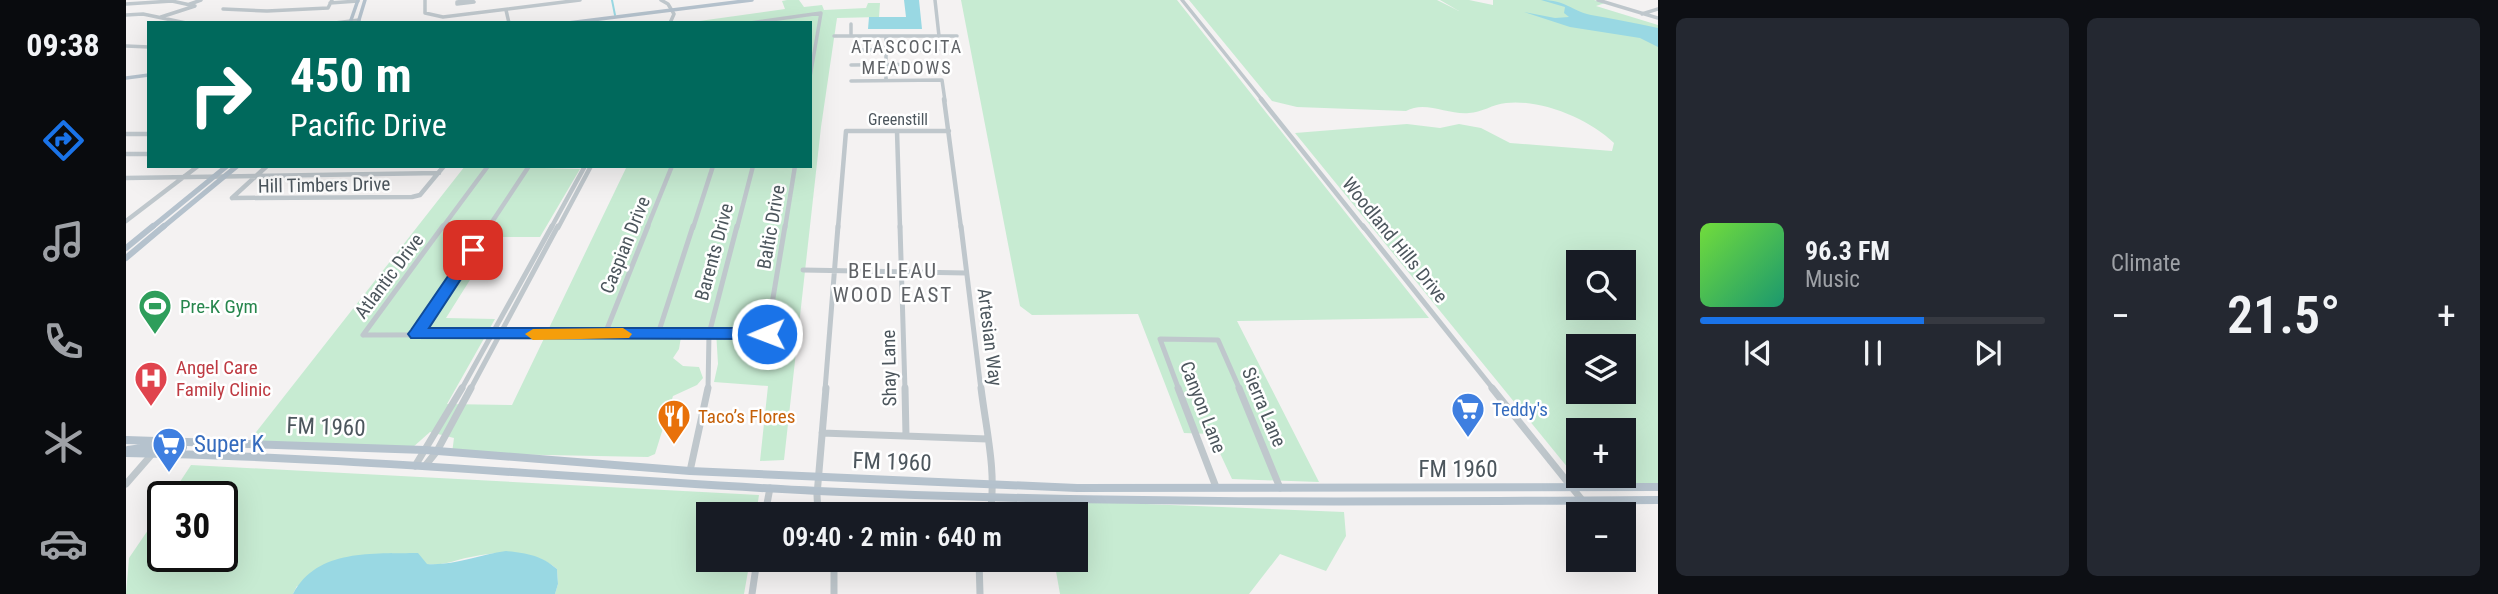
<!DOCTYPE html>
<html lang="en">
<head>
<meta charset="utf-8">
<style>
	body { margin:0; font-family:"Roboto Condensed",sans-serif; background:#242831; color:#f1f3f6; height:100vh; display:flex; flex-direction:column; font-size:26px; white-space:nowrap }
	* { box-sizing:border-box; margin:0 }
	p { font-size:23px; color:#9ea1a6 }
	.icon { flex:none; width:38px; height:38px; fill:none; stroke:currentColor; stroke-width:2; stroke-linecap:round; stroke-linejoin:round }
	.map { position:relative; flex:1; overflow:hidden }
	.details { display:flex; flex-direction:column; gap:18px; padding:18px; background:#0d0f14; width:840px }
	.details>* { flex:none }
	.banner { position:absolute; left:21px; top:21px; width:665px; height:147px; border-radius:0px; box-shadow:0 7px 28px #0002; background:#00695c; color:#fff; overflow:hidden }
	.fabs { position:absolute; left:1440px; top:250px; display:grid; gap:14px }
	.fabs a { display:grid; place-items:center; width:70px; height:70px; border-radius:0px; background:#171b24; box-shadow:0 7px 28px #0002; font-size:35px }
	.speed { position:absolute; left:21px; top:481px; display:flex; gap:14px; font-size:35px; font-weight:700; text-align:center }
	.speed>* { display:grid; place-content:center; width:91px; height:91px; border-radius:50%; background:#171b24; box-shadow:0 7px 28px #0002; line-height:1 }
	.speed .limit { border:4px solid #111; border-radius:10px; background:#fff; color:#111 }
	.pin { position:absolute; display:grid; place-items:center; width:60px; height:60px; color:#fff; margin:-30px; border-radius:14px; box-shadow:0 4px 10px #0006 }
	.me { position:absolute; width:77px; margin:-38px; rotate:269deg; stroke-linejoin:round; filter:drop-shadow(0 0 5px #0008) }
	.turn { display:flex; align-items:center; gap:24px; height:147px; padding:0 28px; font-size:32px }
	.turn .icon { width:91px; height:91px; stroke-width:2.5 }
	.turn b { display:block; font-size:49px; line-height:60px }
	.big { font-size:52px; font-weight:600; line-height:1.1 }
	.details .card { flex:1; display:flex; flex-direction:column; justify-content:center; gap:10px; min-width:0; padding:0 24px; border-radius:10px; background:#242831 }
	.song { display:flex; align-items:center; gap:21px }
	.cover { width:84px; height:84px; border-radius:10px; background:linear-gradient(135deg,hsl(100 70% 55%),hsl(160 70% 35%)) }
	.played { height:7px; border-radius:4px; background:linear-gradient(90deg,#1a73e8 65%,#363941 65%) }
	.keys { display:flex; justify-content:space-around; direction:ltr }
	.heat { display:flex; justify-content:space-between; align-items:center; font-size:38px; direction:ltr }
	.details .tiles { flex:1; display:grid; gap:18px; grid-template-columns:repeat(2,1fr) }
	.trip { position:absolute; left:570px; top:502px; width:392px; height:70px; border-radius:0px; background:#171b24; box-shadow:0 7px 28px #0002; font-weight:600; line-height:70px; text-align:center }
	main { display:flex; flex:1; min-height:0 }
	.menu { display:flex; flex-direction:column; width:126px; justify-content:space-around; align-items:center; background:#090b0e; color:#9ea1a6 }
	.menu .icon { width:49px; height:49px }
	.menu .on { color:#1a73e8 }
	.menu b { font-size:32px; color:#f1f3f6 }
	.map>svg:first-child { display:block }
	.green { fill:#c7ebd2; fill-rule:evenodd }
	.water { fill:#99d8e3 }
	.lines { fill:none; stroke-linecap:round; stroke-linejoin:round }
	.stream { stroke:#99d8e3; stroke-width:2 }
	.minor-far3 { stroke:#bfc7cc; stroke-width:3.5 }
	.minor-far2 { stroke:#bfc7cc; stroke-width:4.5 }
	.minor-far1 { stroke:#bfc7cc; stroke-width:5 }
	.minor { stroke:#bfc7cc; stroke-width:7 }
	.major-far3 { stroke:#b5c2cd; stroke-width:3.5 }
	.major-far2 { stroke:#b5c2cd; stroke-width:5 }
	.major-far1 { stroke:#b5c2cd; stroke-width:6 }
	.major { stroke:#b5c2cd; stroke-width:8 }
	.route { fill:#1a73e8; stroke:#114b97; stroke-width:2 }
	.slow { fill:#f59e0b }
	.labels { text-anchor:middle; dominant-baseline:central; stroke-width:5; stroke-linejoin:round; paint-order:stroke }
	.far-street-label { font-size:16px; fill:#4c565d; stroke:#fff }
	.far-neighbourhood-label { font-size:18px; letter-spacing:2px; fill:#5f6266; stroke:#fff }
	.street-label { font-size:19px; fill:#4c565d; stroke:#fff }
	.leisure-label { font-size:19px; fill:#27864d; stroke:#fff; text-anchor:start }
	.health-label { font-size:19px; fill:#be3a42; stroke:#fff; text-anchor:start }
	.shop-label { font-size:19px; fill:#366cbe; stroke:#fff; text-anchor:start }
	.food-label { font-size:19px; fill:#c56008; stroke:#fff; text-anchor:start }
	.neighbourhood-label { font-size:21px; letter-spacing:2px; fill:#5f6266; stroke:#fff }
	.near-street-label { font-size:23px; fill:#4c565d; stroke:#fff }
	.near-shop-label { font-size:23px; fill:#366cbe; stroke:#fff; text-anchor:start }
</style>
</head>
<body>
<main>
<nav class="menu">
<b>09:38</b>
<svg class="icon on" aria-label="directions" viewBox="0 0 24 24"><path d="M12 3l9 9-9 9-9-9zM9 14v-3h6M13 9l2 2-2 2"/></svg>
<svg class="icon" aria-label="music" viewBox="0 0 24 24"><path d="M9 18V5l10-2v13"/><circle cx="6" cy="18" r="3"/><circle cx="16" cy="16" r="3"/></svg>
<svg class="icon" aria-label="phone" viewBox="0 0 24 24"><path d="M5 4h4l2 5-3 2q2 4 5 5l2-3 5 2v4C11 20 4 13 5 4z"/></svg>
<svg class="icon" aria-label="climate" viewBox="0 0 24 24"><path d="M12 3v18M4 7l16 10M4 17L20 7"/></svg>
<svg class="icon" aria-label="car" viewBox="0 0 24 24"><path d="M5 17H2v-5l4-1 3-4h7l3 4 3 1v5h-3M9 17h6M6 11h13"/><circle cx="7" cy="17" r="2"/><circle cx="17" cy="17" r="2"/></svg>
</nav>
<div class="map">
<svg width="1532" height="594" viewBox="0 0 1532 594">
	<rect width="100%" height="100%" fill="#f4f2f2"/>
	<path class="green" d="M661 0H673L678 7 696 5 698 10 740 8 742 3H754L753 17 711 18 695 127 658 460 634 461 642 386 588 382 592 364 590 331H556L553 349 547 358 557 366 573 367 577 378 571 385 547 396 529 454 522 457 326 453 328 438 304 432 286 448 120 445 339 166 454 169 414 237H371L320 318 369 319 321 404 386 405 501 166H684V23H559L659 9 656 1Z
		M835 0H1051L1303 318 1111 321 1193 482 1106 479 1085 434 1058 433 1012 314 906 315 894 306Z
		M1063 0H1311L1333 11 1314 0H1343L1367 5V0H1468L1479 3 1470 6 1532 25V489L1460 490 1169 133 1281 124 1314 128 1333 124 1355 128 1384 143 1486 151 1488 143C1463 119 1415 99 1380 103 1367 104 1355 113 1343 113 1322 115 1299 100 1280 111L1171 107 1146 101ZM1452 262H1498V308H1452ZM1452 346H1498V392H1452ZM1452 430H1498V476H1452Z
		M65 465 633 495 630 514H583V560H624L618 594H429L432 584 431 569C408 549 374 551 345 557 327 560 320 566 301 564L171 586 167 594H0L3 558 37 508V556H96V497H44Z
		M918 500 1218 512 1220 536 1200 571 1154 554 1123 594H934L928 560H950V514H920Z"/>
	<path class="water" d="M778 0H793L796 29H742L743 17H780Z
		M1415 0C1441 0 1443 10 1465 15 1488 19 1510 23 1532 28V47L1514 38 1444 27 1398 12 1429 18 1443 17 1438 13 1439 7Z
		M380 551C400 553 415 555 431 569L432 584 429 594H167C191 548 248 554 292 553L301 564C326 566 353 555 380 551Z"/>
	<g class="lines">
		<path class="stream" d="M486 0 489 15"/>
		<path class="minor-far3" d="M299 0V13L317 17 454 0
			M345 0 348 2 331 4V2Z
			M535 0 542 4 548 14 544 23
			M809 0 813 36
			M1056 0 1137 101
			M1472 0 1532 18
			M204 3 232 1
			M0 4 46 1 69 6 35 17
			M64 4 75 0
			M97 9 141 11 202 8 206 0
			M380 10 383 23
			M1516 14 1532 9
			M0 15 17 14 60 23
			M209 23 233 20
			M624 23 695 13 684 77
			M725 24V36
			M708 36H831
			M760 36V81
			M0 46 23 47
			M727 50H812
			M725 65 814 64
			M725 81 816 80 819 101"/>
		<path class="minor-far2" d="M818 99 835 228
			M1135 99 1238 228
			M771 131 774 228
			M0 134H23
			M0 154H23
			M0 178 313 173
			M106 198 286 197 294 195 318 166
			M106 198 141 166
			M0 221 72 166
			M316 228 362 166
			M362 228 403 166
			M425 228 459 166
			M432 228 465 166
			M521 228 546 166
			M567 228 587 166
			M611 228 627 166
			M659 228 669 166
			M712 228 720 131H823"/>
		<path class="minor-far1" d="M774 226 779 390
			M835 226 855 390
			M1237 226 1368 390
			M677 270 840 273
			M291 334 363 226
			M479 334 522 226
			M532 334 567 226
			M237 335 641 334 659 226
			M237 335 317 226
			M335 390 426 226
			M344 390 432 226
			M582 390 583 334 611 226
			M699 390 712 226
			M1053 390 1034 339 1092 340 1114 390"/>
		<path class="minor" d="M779 388 780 436
			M855 388C860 429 871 473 864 514
			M1052 388 1090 487
			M1113 388 1154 488
			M1366 388 1456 500
			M696 433 861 439
			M289 466 336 388
			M299 466 311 451 345 388
			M564 471 582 388
			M0 484 27 453
			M639 514 644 488
			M692 514 691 495 700 388
			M708 560V594
			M853 560 854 594
			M626 594 631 560"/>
		<path class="major-far3" d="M224 23 232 0
			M232 23 239 0
			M442 23 626 0
			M0 78 23 75"/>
		<path class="major-far2" d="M25 228 101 166
			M36 228 111 166"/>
		<path class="major-far1" d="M0 248 27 226
			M0 258 38 226"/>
		<path class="major" d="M0 440 299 450 564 471 951 488 1532 487
			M33 449 57 447
			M2 450 36 445
			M0 453C231 457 461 480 692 491 972 504 1252 502 1532 500"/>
	</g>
	<path class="route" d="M347 246 354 250 303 328H641L649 334 641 339 285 338 282 334 285 330 342 247Z"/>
	<path class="slow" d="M497 328 506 334 503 338 407 340 399 334 407 329Z"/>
	<defs>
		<symbol id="stadium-pin" viewBox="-11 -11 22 30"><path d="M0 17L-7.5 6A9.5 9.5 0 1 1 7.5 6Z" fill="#2e9e5b" stroke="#fff"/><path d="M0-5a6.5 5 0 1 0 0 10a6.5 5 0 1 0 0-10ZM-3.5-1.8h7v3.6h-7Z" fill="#fff"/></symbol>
		<symbol id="hospital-pin" viewBox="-11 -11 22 30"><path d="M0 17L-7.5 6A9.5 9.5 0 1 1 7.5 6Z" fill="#e0444e" stroke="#fff"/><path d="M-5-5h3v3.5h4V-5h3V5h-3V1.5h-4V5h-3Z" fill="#fff"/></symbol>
		<symbol id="supermarket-pin" viewBox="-11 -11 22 30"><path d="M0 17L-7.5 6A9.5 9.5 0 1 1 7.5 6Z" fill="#3f7fe0" stroke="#fff"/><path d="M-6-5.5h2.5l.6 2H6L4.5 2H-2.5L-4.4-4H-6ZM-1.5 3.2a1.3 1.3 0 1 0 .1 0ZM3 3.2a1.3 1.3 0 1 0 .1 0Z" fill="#fff"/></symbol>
		<symbol id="restaurant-pin" viewBox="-11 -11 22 30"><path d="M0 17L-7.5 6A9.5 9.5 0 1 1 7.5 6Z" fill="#e8710a" stroke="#fff"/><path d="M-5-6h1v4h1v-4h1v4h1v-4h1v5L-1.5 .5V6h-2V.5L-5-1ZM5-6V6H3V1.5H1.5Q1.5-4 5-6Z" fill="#fff"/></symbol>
	</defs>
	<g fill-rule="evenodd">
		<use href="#stadium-pin" x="10" y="287" width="38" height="52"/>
		<use href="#hospital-pin" x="6" y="359" width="38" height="52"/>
		<use href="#supermarket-pin" x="1323" y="390" width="38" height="52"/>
		<use href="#restaurant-pin" x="529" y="397" width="38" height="52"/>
		<use href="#supermarket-pin" x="24" y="425" width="38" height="52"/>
	</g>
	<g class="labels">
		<g class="far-street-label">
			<text x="772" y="119">Greenstill</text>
		</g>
		<g class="far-neighbourhood-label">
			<text x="781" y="46">ATASCOCITA<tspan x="781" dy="21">MEADOWS</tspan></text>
		</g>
		<g class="street-label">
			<text transform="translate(198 185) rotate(-1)">Hill Timbers Drive</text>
			<text transform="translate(645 227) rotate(-80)">Baltic Drive</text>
			<text transform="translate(1269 240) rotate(51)">Woodland Hills Drive</text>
			<text transform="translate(499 245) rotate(-68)">Caspian Drive</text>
			<text transform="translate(588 252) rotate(-75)">Barents Drive</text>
			<text transform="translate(263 276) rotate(-53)">Atlantic Drive</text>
			<text transform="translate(864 337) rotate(83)">Artesian Way</text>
			<text transform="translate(763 368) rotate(-91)">Shay Lane</text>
			<text transform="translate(1077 407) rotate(69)">Canyon Lane</text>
			<text transform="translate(1138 407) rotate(67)">Sierra Lane</text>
		</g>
		<g class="leisure-label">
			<text x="54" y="306">Pre-K Gym</text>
		</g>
		<g class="health-label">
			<text x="50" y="367">Angel Care<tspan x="50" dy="22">Family Clinic</tspan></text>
		</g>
		<g class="shop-label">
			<text x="1366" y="409">Teddy's</text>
		</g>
		<g class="food-label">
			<text x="572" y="416">Taco’s Flores</text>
		</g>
		<g class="neighbourhood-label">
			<text x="767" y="271">BELLEAU<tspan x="767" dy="24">WOOD EAST</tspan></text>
		</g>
		<g class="near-street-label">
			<text transform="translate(200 427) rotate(2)">FM 1960</text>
			<text transform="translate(766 462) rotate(2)">FM 1960</text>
			<text x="1332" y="469">FM 1960</text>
		</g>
		<g class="near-shop-label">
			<text x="68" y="444">Super K</text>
		</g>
	</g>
</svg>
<div class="fabs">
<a><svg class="icon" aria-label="search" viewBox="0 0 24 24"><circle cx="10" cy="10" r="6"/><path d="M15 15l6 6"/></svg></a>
<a><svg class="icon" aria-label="layers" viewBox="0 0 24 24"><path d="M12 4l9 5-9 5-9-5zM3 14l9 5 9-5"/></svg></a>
<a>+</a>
<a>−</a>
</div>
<div class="speed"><div class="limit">30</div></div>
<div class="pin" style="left:347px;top:250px;background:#d93025"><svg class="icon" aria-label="arrive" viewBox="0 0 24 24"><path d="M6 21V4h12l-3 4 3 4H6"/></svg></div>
<svg class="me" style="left:641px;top:334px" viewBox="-20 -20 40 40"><circle r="17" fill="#1a73e8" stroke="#fff" stroke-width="3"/><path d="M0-11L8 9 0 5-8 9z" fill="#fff"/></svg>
<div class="trip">09:40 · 2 min · 640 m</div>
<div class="banner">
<div class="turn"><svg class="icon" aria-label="right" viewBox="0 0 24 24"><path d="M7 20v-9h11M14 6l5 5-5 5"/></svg><div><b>450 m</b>Pacific Drive</div></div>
</div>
</div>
<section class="details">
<div class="tiles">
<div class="card">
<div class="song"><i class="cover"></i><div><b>96.3 FM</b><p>Music</p></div></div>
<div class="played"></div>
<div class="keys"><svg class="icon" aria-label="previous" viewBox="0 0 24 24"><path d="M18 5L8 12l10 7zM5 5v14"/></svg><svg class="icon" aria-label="pause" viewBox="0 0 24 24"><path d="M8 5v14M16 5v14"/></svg><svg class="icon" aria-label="next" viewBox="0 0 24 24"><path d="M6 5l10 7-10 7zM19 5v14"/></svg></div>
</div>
<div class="card"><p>Climate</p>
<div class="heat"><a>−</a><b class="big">21.5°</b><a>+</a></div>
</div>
</div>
</section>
</main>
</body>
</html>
